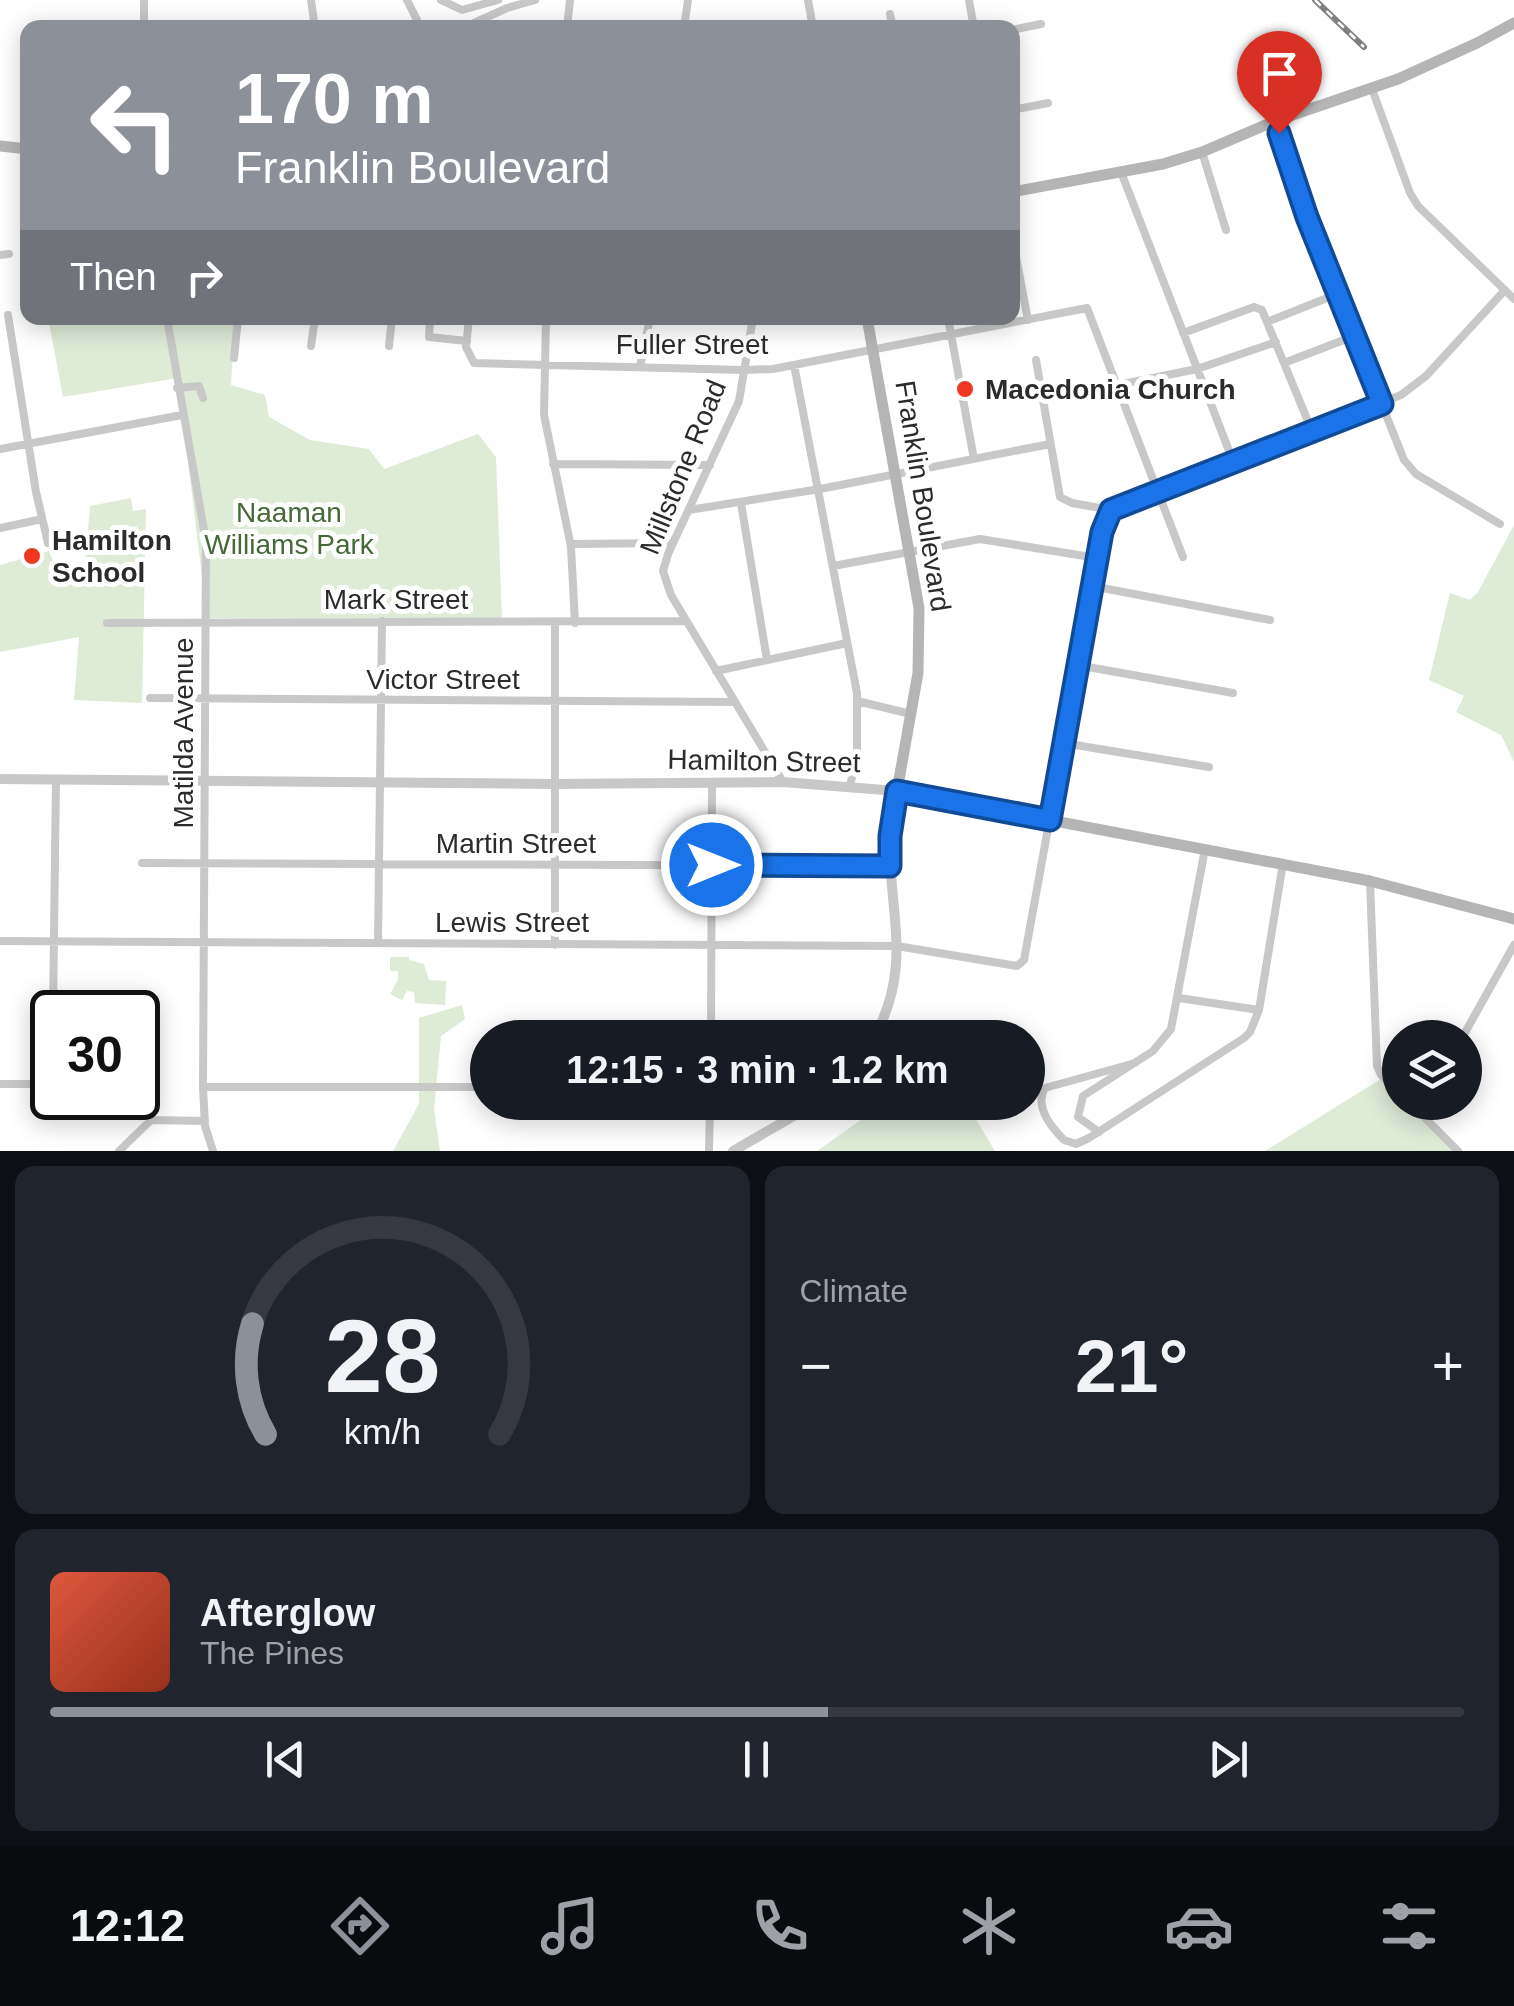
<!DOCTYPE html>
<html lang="en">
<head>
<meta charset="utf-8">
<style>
	body { margin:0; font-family:Helvetica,sans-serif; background:#20242c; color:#f1f3f6; height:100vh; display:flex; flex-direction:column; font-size:38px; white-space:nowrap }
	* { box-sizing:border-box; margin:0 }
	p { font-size:32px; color:#9ea1a6 }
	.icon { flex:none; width:55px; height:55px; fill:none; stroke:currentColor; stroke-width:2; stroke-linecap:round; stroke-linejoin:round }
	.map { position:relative; height:1151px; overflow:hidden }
	.drawer { display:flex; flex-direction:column; gap:15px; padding:15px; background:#0d0f14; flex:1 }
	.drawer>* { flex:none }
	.top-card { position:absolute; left:20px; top:20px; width:1000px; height:305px; border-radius:20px; box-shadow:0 5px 25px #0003; background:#8c9099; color:#fff; overflow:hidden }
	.buttons { position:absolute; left:1382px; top:1020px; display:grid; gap:20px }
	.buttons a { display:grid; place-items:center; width:100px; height:100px; border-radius:50%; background:#171b24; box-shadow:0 5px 25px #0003; font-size:50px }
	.speed { position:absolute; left:30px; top:990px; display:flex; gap:20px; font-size:50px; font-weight:700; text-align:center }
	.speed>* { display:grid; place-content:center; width:130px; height:130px; border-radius:50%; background:#171b24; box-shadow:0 5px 25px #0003; line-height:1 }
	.speed .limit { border:5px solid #111; border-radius:15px; background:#fff; color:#111 }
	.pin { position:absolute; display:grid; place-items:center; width:85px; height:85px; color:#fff; margin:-102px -42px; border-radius:50% 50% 50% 0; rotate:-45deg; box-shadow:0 0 10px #0007 }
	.pin .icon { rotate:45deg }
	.me { position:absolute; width:110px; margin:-55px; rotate:90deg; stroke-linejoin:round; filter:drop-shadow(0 0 8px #0008) }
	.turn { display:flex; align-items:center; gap:35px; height:210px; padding:0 50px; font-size:45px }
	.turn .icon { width:130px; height:130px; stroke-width:2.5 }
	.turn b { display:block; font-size:70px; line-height:85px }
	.then { display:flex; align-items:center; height:95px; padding:0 50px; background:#0003; gap:20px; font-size:38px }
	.big { font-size:75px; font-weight:700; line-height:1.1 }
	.drawer .card { flex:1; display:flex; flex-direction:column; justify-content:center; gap:15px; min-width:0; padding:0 35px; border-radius:20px; background:#20242c }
	.drawer .dial { align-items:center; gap:0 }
	.dial svg { height:260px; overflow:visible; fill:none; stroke:#363941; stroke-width:7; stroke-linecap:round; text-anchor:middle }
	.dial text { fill:#f1f3f6; stroke:none }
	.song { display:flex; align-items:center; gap:30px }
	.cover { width:120px; height:120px; border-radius:15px; background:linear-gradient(135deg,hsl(10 70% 55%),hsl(10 70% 35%)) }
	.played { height:10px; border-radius:5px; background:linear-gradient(90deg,#8c9099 55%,#363941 55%) }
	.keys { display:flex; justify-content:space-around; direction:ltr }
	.heat { display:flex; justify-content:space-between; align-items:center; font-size:55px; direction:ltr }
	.drawer .tiles { flex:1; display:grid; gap:15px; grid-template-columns:1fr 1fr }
	.card:last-child { grid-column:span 2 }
	.trip { position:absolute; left:470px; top:1020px; width:575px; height:100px; border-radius:50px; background:#171b24; box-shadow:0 5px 25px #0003; font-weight:700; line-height:100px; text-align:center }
	.menu { display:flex; height:160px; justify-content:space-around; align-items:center; background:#090b0e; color:#9ea1a6 }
	.menu .icon { width:70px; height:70px }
	.menu .current { color:#8c9099 }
	.menu b { font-size:45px; color:#f1f3f6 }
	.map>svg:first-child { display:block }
	.green { fill:#deebd7 }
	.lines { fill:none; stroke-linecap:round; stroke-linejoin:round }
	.minor { stroke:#c8c8c8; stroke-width:8 }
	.tertiary { stroke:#c8c8c8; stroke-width:10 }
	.secondary { stroke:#b5b5b5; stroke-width:11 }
	.rail-casing { stroke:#808080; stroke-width:6 }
	.rail { stroke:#fff; stroke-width:2.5; stroke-dasharray:8; stroke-linecap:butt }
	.route-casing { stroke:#114b97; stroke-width:25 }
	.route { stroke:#1a73e8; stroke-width:18 }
	.poi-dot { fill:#ef3721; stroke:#fff; stroke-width:4 }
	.labels { text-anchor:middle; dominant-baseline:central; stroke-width:10; stroke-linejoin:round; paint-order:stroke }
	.street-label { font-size:28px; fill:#2b2b2b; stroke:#fff }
	.poi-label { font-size:28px; font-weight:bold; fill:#2b2b2b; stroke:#fff; text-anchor:start }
	.park-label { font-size:28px; fill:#456937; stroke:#fff }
</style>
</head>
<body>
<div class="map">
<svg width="1514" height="1151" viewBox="0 0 1514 1151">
	<rect width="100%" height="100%" fill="#fff"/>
	<path class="green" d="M48 318H235L231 385 265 395 269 417 310 440 369 449 384 469 478 434 496 457 502 620 207 618 178 378 63 397Z
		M131 498 133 511 146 509 142 703 74 700 79 637 0 652V565L49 551 58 575 85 567 90 506Z
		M1514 525V762L1501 735 1456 712 1464 696 1429 680 1450 593 1470 600 1478 592Z
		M390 957H409V960L424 964 429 980 446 981 445 1005 415 1003 414 992 407 991 402 1000 390 994 398 980V971H390Z
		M462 1005 465 1019 441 1036 434 1109 440 1151H393L419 1104V1018Z
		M1384 1077 1400 1092V1102L1411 1103 1460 1151H1265Z
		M886 1102 966 1103 995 1151H817Z"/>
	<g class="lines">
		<path class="minor" d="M311 0 315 28
			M407 0 421 28
			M441 0 462 10 498 0
			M808 0 813 28
			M969 0 974 28
			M890 14 893 28
			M144 28V0
			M463 28 507 8 535 0
			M567 28 570 0
			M684 28 688 0
			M1012 30 1041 24
			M1372 89 1410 193 1418 206 1514 299
			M1012 110 1048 103
			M1275 121 1307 217 1404 460 1416 474 1500 524
			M1202 152 1226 230
			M1121 172 1233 461
			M1012 236 1028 320
			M0 255 9 254
			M8 315 36 492 48 543
			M167 318 206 542 203 1087 205 1126 213 1151
			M430 318 429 337 467 341
			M469 318 466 347 474 363 744 370 773 369 1087 308 1183 557
			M546 318 544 415 571 547 575 623
			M753 318 739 401 668 554 663 571 671 595 783 782
			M948 318 974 459
			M1267 322 1337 294
			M1183 333 1254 307 1262 310 1312 431
			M311 346 315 318
			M389 346 392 318
			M234 358 238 318
			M1036 360 1060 497 1072 503 1111 510
			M1284 363 1354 336
			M794 365 857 693V755L850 786
			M640 367 650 318
			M177 388 199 386 203 398
			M1044 400 1197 369 1276 342
			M0 449 182 415
			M553 464 710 465
			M741 503 767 660
			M689 510 820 489 1050 444
			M0 528 42 519
			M571 544 673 543
			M833 566 980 539 1097 558
			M1092 586 1270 620
			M107 623 686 621
			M555 623V945
			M1077 665 1233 693
			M716 671 847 643
			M150 698 735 702
			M857 701 911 714
			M1063 743 1209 767
			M142 863 890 866
			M1370 881 1377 1066 1381 1075 1400 1094
			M0 941 897 946 1017 966 1024 960 1102 532 1111 510 1401 395 1426 376 1505 290
			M378 943 382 621
			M1179 998 1259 1010
			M53 1012 56 780
			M711 1038 712 784
			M1462 1038 1514 945
			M1135 1063 1045 1088C1034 1106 1051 1127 1064 1140L1076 1144 1089 1138 1244 1038 1250 1032 1259 1010 1283 863
			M0 1084H52
			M51 1084 52 1024
			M203 1087H488
			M126 1098 151 1120 205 1121
			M1409 1102 1458 1151
			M1099 1132 1078 1117 1083 1096 1153 1051 1171 1029 1205 849
			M119 1151 151 1120
			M709 1151 710 1102"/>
		<path class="tertiary" d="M0 779 553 784 783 782 897 791C894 806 890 822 890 837 888 913 914 964 874 1038
			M733 1151 818 1102"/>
		<path class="secondary" d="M0 146 28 149
			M1012 192 1163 164 1202 152 1275 121 1398 79 1477 43 1514 23
			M867 318 919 608 918 673 897 791 1370 881 1514 919"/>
		<defs>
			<path id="rail" d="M1315 0 1364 47"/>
		</defs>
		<use href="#rail" class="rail-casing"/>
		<use href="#rail" class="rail"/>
	</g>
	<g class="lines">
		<defs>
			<path id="route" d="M712 865 890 866V836L897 791 1050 820 1102 532 1111 510 1382 404 1307 217 1279 133"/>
		</defs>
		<use href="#route" class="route-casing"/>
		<use href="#route" class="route"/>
	</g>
	<g class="poi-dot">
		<circle cx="965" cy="389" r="10"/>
		<circle cx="32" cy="556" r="10"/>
	</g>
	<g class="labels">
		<g class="street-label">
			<text x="692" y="344">Fuller Street</text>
			<text transform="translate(683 467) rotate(-68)">Millstone Road</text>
			<text transform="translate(923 496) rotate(81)">Franklin Boulevard</text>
			<text x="396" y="599">Mark Street</text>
			<text x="443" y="679">Victor Street</text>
			<text transform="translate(183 733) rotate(-90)">Matilda Avenue</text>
			<text transform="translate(764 761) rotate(1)">Hamilton Street</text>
			<text x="516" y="843">Martin Street</text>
			<text x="512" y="922">Lewis Street</text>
		</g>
		<g class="poi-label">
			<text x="985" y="389">Macedonia Church</text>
			<text x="52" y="540">Hamilton<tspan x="52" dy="32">School</tspan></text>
		</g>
		<g class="park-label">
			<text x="289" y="512">Naaman<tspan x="289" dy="32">Williams Park</tspan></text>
		</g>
	</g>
</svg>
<div class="buttons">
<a><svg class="icon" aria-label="layers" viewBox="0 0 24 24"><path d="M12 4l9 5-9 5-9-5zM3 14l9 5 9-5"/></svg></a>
</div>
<div class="speed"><div class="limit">30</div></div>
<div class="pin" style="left:1279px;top:133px;background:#d93025"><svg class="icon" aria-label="arrive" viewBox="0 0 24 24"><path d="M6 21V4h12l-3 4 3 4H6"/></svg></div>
<svg class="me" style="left:712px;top:865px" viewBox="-20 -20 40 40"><circle r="17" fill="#1a73e8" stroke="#fff" stroke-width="3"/><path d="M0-11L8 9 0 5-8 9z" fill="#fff"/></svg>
<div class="trip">12:15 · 3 min · 1.2 km</div>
<div class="top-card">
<div class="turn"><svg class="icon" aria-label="left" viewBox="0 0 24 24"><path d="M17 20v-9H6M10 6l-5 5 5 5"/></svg><div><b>170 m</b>Franklin Boulevard</div></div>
<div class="then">Then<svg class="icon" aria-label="right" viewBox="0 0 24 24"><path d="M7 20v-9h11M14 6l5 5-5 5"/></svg></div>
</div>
</div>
<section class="drawer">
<div class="tiles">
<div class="card dial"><svg viewBox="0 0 100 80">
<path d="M14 69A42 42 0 1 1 86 69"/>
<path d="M14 69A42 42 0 0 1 10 35" stroke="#8c9099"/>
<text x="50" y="56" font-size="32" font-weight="700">28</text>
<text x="50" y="72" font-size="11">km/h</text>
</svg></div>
<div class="card"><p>Climate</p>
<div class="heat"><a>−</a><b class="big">21°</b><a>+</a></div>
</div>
<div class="card">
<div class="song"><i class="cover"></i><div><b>Afterglow</b><p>The Pines</p></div></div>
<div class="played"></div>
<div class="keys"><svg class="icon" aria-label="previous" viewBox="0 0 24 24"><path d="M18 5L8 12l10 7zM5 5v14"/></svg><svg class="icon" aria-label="pause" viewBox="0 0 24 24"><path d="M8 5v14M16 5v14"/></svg><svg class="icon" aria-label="next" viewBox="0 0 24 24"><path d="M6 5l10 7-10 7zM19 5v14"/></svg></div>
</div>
</div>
</section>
<nav class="menu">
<b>12:12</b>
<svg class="icon current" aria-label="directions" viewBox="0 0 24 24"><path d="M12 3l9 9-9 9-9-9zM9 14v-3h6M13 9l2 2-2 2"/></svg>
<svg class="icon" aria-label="music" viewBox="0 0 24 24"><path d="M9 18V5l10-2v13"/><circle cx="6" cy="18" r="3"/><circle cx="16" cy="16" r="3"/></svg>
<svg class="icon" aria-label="phone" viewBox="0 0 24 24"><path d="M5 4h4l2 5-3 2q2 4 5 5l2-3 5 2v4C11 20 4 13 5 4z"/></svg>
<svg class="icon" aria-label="climate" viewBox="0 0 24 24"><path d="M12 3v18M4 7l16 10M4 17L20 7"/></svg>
<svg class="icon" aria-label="car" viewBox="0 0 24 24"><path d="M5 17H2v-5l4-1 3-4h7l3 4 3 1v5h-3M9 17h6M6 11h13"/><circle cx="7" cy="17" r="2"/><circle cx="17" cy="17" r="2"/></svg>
<svg class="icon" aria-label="filters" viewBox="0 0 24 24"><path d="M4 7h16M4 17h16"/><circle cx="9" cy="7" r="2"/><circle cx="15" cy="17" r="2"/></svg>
</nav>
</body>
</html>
